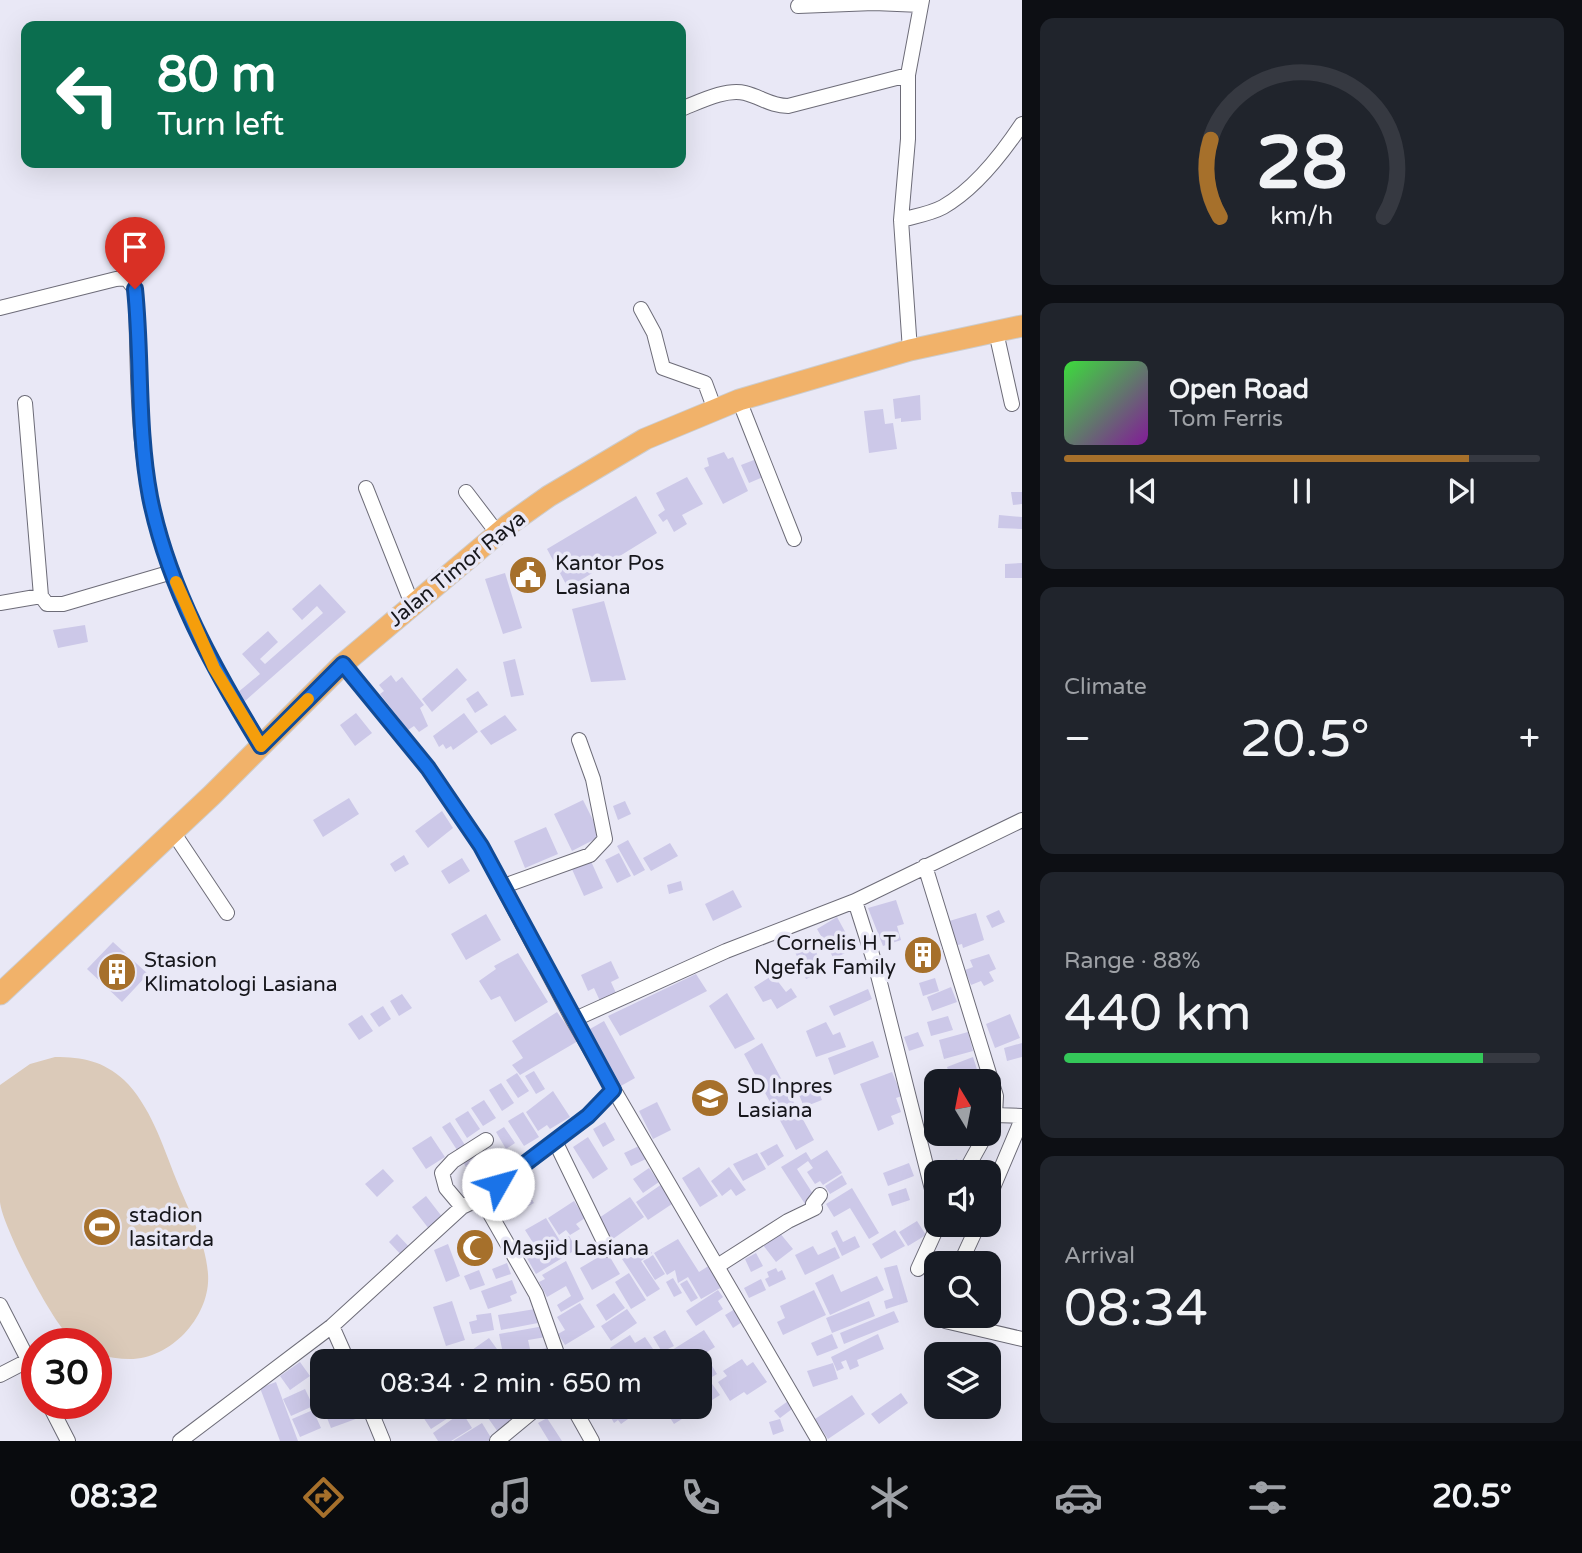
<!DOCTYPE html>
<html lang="en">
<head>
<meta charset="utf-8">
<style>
	body { margin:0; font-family:"Varela Round",sans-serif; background:#20242c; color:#f1f3f6; height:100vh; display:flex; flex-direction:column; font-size:26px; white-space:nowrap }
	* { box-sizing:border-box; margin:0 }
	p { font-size:23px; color:#9ea1a6 }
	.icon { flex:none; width:38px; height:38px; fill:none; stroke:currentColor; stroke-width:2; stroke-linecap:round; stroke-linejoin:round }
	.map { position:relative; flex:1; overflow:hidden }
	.drawer { display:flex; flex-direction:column; gap:18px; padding:18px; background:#0d0f14; width:560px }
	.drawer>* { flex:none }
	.banner { position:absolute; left:21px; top:21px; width:665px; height:147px; border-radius:14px; box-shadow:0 7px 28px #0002; background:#0b6e4f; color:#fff; overflow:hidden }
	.needle { width:46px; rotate:350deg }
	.controls { position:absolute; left:924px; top:1069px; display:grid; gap:14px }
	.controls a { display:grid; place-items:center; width:77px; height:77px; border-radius:14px; background:#171b24; box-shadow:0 7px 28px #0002; font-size:35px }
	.speed { position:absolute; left:21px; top:1328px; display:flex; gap:14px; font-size:35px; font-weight:700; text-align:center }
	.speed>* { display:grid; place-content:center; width:91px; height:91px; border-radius:50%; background:#171b24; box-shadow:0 7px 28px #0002; line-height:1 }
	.speed .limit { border:10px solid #d22; background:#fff; color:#111 }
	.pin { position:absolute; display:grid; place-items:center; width:60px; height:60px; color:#fff; margin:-72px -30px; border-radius:50% 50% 50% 0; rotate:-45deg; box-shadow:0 0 7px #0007 }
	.pin .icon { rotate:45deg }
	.me { position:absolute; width:77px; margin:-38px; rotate:52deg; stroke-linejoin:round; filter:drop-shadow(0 0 5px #0008) }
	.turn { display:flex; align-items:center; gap:24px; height:147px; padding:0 21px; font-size:32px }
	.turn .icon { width:91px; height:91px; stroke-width:2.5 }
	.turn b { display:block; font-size:49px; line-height:60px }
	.big { font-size:52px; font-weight:600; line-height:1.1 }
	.drawer .widget { flex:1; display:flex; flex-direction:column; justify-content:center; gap:10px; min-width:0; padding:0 24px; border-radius:14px; background:#20242c }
	.drawer .dial { align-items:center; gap:0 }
	.dial svg { height:182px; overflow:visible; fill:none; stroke:#363941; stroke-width:7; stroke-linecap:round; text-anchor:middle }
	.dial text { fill:#f1f3f6; stroke:none }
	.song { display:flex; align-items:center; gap:21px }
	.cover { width:84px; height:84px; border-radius:10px; background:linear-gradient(135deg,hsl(120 70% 55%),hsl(290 70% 35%)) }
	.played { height:7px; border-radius:4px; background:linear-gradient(90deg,#a6702b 85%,#363941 85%) }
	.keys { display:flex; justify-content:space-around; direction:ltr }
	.heat { display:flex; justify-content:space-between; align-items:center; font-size:38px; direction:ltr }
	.charge { height:10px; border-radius:5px; background:linear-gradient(90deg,#34c759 88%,#363941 0) }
	.trip { position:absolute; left:310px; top:1349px; width:402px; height:70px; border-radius:14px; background:#171b24; box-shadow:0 7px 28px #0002; font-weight:600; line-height:70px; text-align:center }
	.menu { display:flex; height:112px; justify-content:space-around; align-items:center; background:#090b0e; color:#9ea1a6 }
	.menu .icon { width:49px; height:49px }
	.menu .on { color:#a6702b }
	.menu b { font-size:32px; color:#f1f3f6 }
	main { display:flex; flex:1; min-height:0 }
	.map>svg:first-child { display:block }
	.pitch { fill:#dbcab9 }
	.building { fill:#ccc8e8 }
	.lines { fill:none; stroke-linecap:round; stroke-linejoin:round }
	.minor-casing { stroke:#6d6c78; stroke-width:16 }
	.highway-casing { stroke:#cccccd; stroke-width:23 }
	.minor { stroke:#fff; stroke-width:14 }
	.highway { stroke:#f1b26a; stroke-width:21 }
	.route-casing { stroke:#114b97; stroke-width:18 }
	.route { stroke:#1a73e8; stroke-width:12 }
	.slow { stroke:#f59e0b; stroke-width:12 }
	.labels { text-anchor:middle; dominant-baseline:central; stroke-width:7; stroke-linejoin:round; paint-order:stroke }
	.poi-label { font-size:21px; fill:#17171c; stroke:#e9e8f6; text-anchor:start }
	.street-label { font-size:21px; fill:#17171c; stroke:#e9e8f6 }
</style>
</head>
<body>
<main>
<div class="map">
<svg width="1022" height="1441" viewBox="0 0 1022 1441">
	<rect width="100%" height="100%" fill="#e9e8f6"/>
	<path class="pitch" d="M55 1057C83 1057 103 1061 124 1080 150 1105 163 1146 176 1179 188 1209 206 1242 208 1274 211 1315 172 1359 130 1359 119 1359 108 1357 98 1355L96 1344C90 1344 81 1345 75 1342 56 1331 2 1226 0 1202 0 1164 0 1123 0 1085L30 1064Z"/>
	<path class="building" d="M920 395 921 420 901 422V418L895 419 893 399Z
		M883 409 885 424 893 423 897 449 869 453 864 411Z
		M724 452 728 459 733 457 748 491 723 504 704 468 709 466 707 458Z
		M754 460 763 477 749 483 741 465Z
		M687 477 703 504 682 515 687 524 674 532 667 519 663 522 658 515 665 510 656 493Z
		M1011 492H1022V504L1013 505Z
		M636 496 657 533 568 588 547 549Z
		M999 515 1022 517V529L998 528Z
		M1022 563V578H1005V564Z
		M505 573 522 628 503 634 485 579Z
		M320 584 346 612 245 701 237 693 260 674 242 654 268 631 278 642 260 659 265 664 323 613 317 606 302 620 292 609Z
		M604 601 626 680 591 682 572 609Z
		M85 625 88 642 58 648 53 630Z
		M515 659 524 695 511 697 503 662Z
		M457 668 467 680 432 712 422 699Z
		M391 675 396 682 402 677 424 705 420 708 428 726 419 732 414 726 408 730 380 694 384 691 379 685Z
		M478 691 488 705 475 713 466 699Z
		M356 713 372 733 355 746 340 725Z
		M464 713 478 732 453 750 451 746 446 749 443 744 439 747 433 736Z
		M505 715 517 730 491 745 480 731Z
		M349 798 359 814 323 837 313 820Z
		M583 800 601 836 572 851 554 814Z
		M625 801 631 814 618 820 613 806Z
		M442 811 453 828 428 848 415 831Z
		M546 827 558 854 525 868 514 841Z
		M628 840 645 870 634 876 617 846Z
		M670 843 678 856 651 871 643 858Z
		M619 853 631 876 617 883 605 860Z
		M404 855 409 864 395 872 390 864Z
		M462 858 470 871 449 884 441 871Z
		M590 859 603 888 584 896 571 867Z
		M681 881 683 890 669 894 667 885Z
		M733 890 742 907 713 921 705 904Z
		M896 900 904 924 897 926 901 940 883 946 868 908Z
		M999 910 1005 922 992 928 986 916Z
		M976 913 984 940 963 948 962 944 954 946 946 922Z
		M486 914 501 940 466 960 451 934Z
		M837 917 854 948 834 959 817 929Z
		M931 941 938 961 916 968 909 949Z
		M113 942 148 974 122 1002 87 969Z
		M812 942 824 971 806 979 794 949Z
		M518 953 548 1002 515 1022 500 996 491 1000 479 981 496 969 494 966Z
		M989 954 996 969 989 972 994 981 984 986 981 981 971 985 965 970 973 967 970 960Z
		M611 961 619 978 611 982 616 993 600 1001 594 988 588 991 581 975Z
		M696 974 707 991 620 1036 608 1016Z
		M773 975 786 992 791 988 797 997 777 1009 771 999 763 1002 754 987Z
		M935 978 939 991 923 996 919 983Z
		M951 987 957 1002 932 1011 927 997Z
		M868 989 872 999 834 1016 829 1006Z
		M727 993 755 1039 735 1049 709 1006Z
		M402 994 412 1008 399 1016 390 1001Z
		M383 1006 391 1019 379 1027 370 1014Z
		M557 1012 578 1041 520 1075 512 1065 523 1058 512 1041Z
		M1010 1014 1020 1038 995 1048 986 1024Z
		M362 1015 373 1031 359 1040 348 1024Z
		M948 1016 953 1030 931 1036 927 1022Z
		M604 1021 635 1078 619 1087 590 1029Z
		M826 1022 833 1035 840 1032 846 1047 816 1057 806 1031Z
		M918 1032 924 1046 909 1051 904 1037Z
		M968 1032 973 1051 944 1059 939 1040Z
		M873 1041 879 1057 834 1075 828 1058Z
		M762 1043 814 1140 796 1150 744 1054Z
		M1022 1043V1057L1007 1061 1004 1048Z
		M973 1057 981 1082H952L947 1067Z
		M534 1071 545 1089 536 1094 525 1076Z
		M892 1072 902 1096 896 1098 901 1112 891 1116 894 1124 878 1131 860 1084Z
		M517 1073 529 1091 518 1098 506 1080Z
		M501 1083 514 1103 502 1111 489 1090Z
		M815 1083 822 1100 804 1107 797 1090Z
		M553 1091 570 1117 550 1129 547 1125 538 1131 526 1112Z
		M484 1100 496 1118 483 1126 471 1108Z
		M657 1102 671 1130 653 1139 639 1111Z
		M468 1111 480 1129 467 1138 455 1119Z
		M523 1112 539 1137 524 1146 508 1121Z
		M450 1122 465 1145 457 1150 442 1127Z
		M605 1122 615 1140 603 1147 593 1129Z
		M504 1127 515 1143 506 1149 496 1132Z
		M431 1136 445 1157 426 1169 412 1148Z
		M588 1137 608 1169 593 1179 573 1147Z
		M777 1144 784 1156 768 1166 760 1153Z
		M639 1146 646 1159 631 1166 624 1153Z
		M477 1149 493 1174 477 1184 461 1159Z
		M827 1150 842 1173 823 1185 820 1181 815 1184 807 1172 813 1168 808 1161 797 1169 815 1197 805 1204 781 1167 806 1152 811 1160Z
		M757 1153 766 1169 743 1181 733 1164Z
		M957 1159 963 1172H936V1183L931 1170Z
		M909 1163 914 1176 888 1186 883 1173Z
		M699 1167 718 1196 700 1207 682 1178Z
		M729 1167 746 1190 736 1196 731 1189 722 1196 711 1181Z
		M649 1168 659 1182 643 1193 633 1179Z
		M383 1169 394 1181 377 1197 365 1184Z
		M842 1175 847 1184 830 1194 825 1186Z
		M521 1181 534 1203 506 1219 493 1197Z
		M662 1184 675 1202 648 1220 636 1202Z
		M852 1188 879 1233 869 1239 850 1208 834 1217 826 1204Z
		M906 1188 910 1200 892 1206 888 1194Z
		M426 1196 443 1218 429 1229 412 1207Z
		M630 1197 644 1217 610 1241 596 1220Z
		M574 1201 585 1218 576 1224 580 1229 570 1235 566 1230 559 1235 548 1218Z
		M546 1218 560 1241 569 1236 577 1249 536 1274 524 1253 535 1246 525 1230Z
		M917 1221 926 1235 908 1246 899 1232Z
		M837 1230 843 1242 855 1236 860 1247 842 1256 831 1233Z
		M895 1230 905 1246 881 1259 872 1244Z
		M779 1232 793 1249 776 1262 763 1245Z
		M397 1234 413 1251 405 1259 389 1242Z
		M678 1239 699 1272 710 1265 722 1287 701 1299 688 1277 678 1283 675 1270 667 1275 654 1253Z
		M448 1244 460 1276 446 1282 434 1250Z
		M645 1244 652 1253 641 1261 660 1289 647 1297 622 1259Z
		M813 1246 818 1255 835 1247 840 1258 805 1275 795 1255Z
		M607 1252 620 1274 592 1290 580 1268Z
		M756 1253 763 1266 751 1272 745 1259Z
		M653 1255 665 1274 655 1280 643 1261Z
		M566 1261 584 1299 561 1312 557 1305 571 1296 566 1286 547 1297 539 1282 545 1279 542 1275Z
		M507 1263 511 1274 496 1279 492 1269Z
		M897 1265 908 1302 886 1309 884 1301 893 1298 884 1268Z
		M776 1268 778 1272 782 1270 786 1279 769 1287 765 1279 769 1277 767 1272Z
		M479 1270 485 1285 470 1290 464 1276Z
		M629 1273 646 1300 631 1309 615 1282Z
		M833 1274 841 1292 877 1276 884 1290 830 1315 815 1283Z
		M673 1278 682 1293 674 1297 666 1282Z
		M761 1279 766 1290 749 1298 744 1288Z
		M512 1280 517 1293 510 1296 512 1301 488 1309 481 1291Z
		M687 1280 698 1298 691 1302 680 1284Z
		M718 1290 723 1297 718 1301 723 1309 696 1326 686 1311Z
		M814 1290 826 1315 783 1335 777 1322 785 1318 780 1306Z
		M614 1293 625 1308 606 1321 596 1305Z
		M452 1301 465 1340 446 1346 433 1307Z
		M869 1301 875 1316 832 1333 826 1318Z
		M580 1303 595 1327 565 1345 558 1334 565 1330 557 1317Z
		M740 1306 748 1318 733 1328 725 1315Z
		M535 1309 538 1323 501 1330 498 1315Z
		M627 1309 637 1323 611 1341 601 1326Z
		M894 1311 899 1322 844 1344 840 1333Z
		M491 1313 494 1330 472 1334 469 1322 477 1320 476 1315Z
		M544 1326 546 1337 528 1340 530 1349 503 1354 499 1334Z
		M665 1330 674 1346 662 1352 653 1337Z
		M704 1330 715 1347 691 1362H679L672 1350Z
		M832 1334 838 1348 817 1356 811 1343Z
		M878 1334 884 1349 857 1360 859 1366 850 1370 846 1360 841 1362 844 1368 837 1371 831 1357Z
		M630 1335 635 1343 645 1337 657 1355 647 1362H618L610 1348Z
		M489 1338 502 1356 495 1362H455Z
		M548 1348 551 1362H517L516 1353Z
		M705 1354 717 1374 700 1384V1362H693Z
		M742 1359 747 1366 753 1362 767 1382 747 1395 744 1392 730 1401 718 1382 727 1376 723 1371Z
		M300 1362 310 1376 290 1390 280 1376Z
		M833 1363 838 1379 813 1387 807 1371Z
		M710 1381 720 1395 674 1424 665 1410 670 1407H700V1388Z
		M276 1382 298 1441H280L260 1388Z
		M305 1389 313 1406 291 1416 283 1399Z
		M901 1393 908 1403 879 1424 871 1414Z
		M852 1395 865 1414 828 1439 815 1419Z
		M791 1399 796 1406 780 1418 774 1411Z
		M361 1407 364 1416 331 1428 327 1418Z
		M430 1407 431 1408 465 1407 431 1429 421 1414Z
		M490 1407H525L528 1411 498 1432 483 1411Z
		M605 1407H634L638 1412 621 1424 618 1420 614 1423Z
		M313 1410 321 1428 300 1437 292 1419Z
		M462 1412 472 1428 451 1441H438L433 1433Z
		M547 1418 562 1441H549L538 1423Z
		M780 1419 784 1431 773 1435 769 1422Z
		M482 1423 493 1441H453Z"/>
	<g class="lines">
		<defs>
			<path id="minor" d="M798 6 874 3 921 5
				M681 109C699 102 726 88 745 93 761 97 771 106 788 106L908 75
				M901 220C915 216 930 214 943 207 975 189 1002 154 1022 124
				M0 308 116 279 126 278 135 289 136 300C138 365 137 432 150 497 168 587 214 669 261 745
				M641 309 654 333 663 368 705 383 715 410
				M996 332 1012 404
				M910 350 901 220 908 139V75L922 0
				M739 400 794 539
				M25 403 41 596
				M366 488 412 604
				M466 492 498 534
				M0 603 41 596 47 604H63L172 572
				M343 664 428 768 481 846 573 1020 819 1441
				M173 832 227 913
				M925 866 996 1096 995 1115 989 1128
				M504 886 590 855 605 839 593 779 579 740
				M855 901 876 967 936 1205
				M573 1020 726 951 855 901 1022 820
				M995 1115 1022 1116
				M555 1141 608 1250
				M965 1172 986 1134
				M989 1197 1022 1119
				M481 1198 462 1207 446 1188 442 1173 453 1161 486 1140
				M960 1264 978 1225
				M719 1265 788 1221 815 1208 813 1204 820 1195
				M918 1269 938 1225
				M0 1305 37 1377
				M942 1316 945 1321 1022 1339
				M332 1326 348 1362
				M560 1362 536 1294 481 1198 588 1116 613 1090
				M0 1375 29 1360
				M49 1404 68 1441
				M369 1407 383 1441
				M573 1407 592 1441
				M180 1441 332 1326 462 1207
				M497 1441 538 1407"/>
			<path id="highway" d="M0 994 212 795 343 664 508 525 549 496 645 439 739 400 910 350 1022 326"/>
		</defs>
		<use href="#minor" class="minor-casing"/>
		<use href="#highway" class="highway-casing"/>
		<use href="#minor" class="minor"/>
		<use href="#highway" class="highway"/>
	</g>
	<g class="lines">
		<defs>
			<path id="route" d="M135 289C142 358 137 428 150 497 168 587 214 669 261 746L343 664 428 768 481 846 613 1090 588 1116 498 1184"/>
		</defs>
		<use href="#route" class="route-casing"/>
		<use href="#route" class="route"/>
		<path class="slow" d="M176 582 214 668 261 746 308 699"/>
	</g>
	<defs>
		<symbol id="civic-disc" viewBox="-11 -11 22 22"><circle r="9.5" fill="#a6702b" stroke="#e9e8f6"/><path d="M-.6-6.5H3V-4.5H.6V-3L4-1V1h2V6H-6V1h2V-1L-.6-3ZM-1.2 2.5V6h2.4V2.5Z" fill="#fff"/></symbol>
		<symbol id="building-disc" viewBox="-11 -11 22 22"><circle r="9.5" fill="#a6702b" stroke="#e9e8f6"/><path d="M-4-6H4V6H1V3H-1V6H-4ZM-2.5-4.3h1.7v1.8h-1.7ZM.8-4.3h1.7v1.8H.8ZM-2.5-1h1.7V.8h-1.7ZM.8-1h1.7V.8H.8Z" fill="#fff"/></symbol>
		<symbol id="school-disc" viewBox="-11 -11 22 22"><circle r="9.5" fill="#a6702b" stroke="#e9e8f6"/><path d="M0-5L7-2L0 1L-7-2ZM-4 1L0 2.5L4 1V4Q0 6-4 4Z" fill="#fff"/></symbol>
		<symbol id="stadium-disc" viewBox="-11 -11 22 22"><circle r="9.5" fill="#a6702b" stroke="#e9e8f6"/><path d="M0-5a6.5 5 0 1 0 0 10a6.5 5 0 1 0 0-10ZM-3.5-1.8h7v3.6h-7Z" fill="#fff"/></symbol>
		<symbol id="mosque-disc" viewBox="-11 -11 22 22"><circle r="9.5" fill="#a6702b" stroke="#e9e8f6"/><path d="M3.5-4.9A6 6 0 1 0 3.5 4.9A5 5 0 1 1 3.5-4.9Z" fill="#fff"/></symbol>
	</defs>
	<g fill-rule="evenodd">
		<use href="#civic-disc" x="506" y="553" width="44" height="44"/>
		<use href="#building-disc" x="901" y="933" width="44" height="44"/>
		<use href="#building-disc" x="95" y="950" width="44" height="44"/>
		<use href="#school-disc" x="688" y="1076" width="44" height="44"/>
		<use href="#stadium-disc" x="80" y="1205" width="44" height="44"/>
		<use href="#mosque-disc" x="453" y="1226" width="44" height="44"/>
	</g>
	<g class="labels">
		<g class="poi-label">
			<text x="555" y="563">Kantor Pos<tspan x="555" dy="24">Lasiana</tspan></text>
			<text x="896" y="943" text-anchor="end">Cornelis H T<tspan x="896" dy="24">Ngefak Family</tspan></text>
			<text x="144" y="960">Stasion<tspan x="144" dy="24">Klimatologi Lasiana</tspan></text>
			<text x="737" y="1086">SD Inpres<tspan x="737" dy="24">Lasiana</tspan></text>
			<text x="129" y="1215">stadion<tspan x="129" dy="24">lasitarda</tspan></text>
			<text x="502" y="1248">Masjid Lasiana</text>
		</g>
		<g class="street-label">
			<text transform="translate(457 569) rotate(-39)">Jalan Timor Raya</text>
		</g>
	</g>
</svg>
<div class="controls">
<a><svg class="needle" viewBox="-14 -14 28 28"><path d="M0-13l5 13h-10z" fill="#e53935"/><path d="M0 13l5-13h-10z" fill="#9ea1a6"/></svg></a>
<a><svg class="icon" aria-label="sound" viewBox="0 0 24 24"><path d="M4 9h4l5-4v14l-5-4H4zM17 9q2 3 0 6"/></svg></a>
<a><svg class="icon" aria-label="search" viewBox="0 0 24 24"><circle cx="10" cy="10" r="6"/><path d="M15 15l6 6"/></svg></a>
<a><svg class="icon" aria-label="layers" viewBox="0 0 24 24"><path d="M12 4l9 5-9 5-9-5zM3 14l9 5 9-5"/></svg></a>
</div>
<div class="speed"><div class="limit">30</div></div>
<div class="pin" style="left:135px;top:289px;background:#d93025"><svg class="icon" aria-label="arrive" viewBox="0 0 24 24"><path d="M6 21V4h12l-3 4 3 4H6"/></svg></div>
<svg class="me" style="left:498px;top:1184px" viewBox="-20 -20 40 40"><circle r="19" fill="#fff"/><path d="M0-13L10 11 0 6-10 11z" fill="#1a73e8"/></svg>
<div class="trip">08:34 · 2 min · 650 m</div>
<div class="banner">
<div class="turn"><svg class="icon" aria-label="left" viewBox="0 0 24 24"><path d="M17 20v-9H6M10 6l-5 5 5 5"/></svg><div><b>80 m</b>Turn left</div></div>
</div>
</div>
<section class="drawer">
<div class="widget dial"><svg viewBox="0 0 100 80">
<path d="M14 69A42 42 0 1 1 86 69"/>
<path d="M14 69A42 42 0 0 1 10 35" stroke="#a6702b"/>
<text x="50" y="56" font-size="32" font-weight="700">28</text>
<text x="50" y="72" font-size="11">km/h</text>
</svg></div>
<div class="widget">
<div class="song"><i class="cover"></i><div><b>Open Road</b><p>Tom Ferris</p></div></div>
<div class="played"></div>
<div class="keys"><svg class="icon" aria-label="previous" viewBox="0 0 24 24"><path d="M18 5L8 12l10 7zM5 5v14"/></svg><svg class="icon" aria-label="pause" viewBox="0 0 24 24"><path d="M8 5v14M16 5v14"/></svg><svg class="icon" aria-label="next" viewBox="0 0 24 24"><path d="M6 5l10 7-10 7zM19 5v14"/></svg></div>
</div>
<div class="widget"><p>Climate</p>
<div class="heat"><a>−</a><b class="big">20.5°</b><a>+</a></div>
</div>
<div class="widget"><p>Range · 88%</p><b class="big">440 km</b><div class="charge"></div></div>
<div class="widget"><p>Arrival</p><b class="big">08:34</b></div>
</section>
</main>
<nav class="menu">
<b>08:32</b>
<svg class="icon on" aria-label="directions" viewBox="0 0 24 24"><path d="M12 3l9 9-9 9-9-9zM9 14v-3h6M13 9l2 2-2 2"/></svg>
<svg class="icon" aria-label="music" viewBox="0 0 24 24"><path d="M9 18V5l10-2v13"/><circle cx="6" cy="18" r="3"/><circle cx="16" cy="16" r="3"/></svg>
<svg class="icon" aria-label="phone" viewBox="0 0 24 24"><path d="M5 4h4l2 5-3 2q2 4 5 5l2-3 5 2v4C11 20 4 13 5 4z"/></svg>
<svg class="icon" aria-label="climate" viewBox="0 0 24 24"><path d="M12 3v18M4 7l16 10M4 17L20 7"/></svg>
<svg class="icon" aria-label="car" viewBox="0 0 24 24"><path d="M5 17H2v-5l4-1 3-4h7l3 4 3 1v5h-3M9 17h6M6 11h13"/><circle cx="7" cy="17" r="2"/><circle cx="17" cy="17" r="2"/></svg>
<svg class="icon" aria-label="filters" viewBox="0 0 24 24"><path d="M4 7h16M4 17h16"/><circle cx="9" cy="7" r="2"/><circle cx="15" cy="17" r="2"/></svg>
<b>20.5°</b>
</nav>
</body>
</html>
